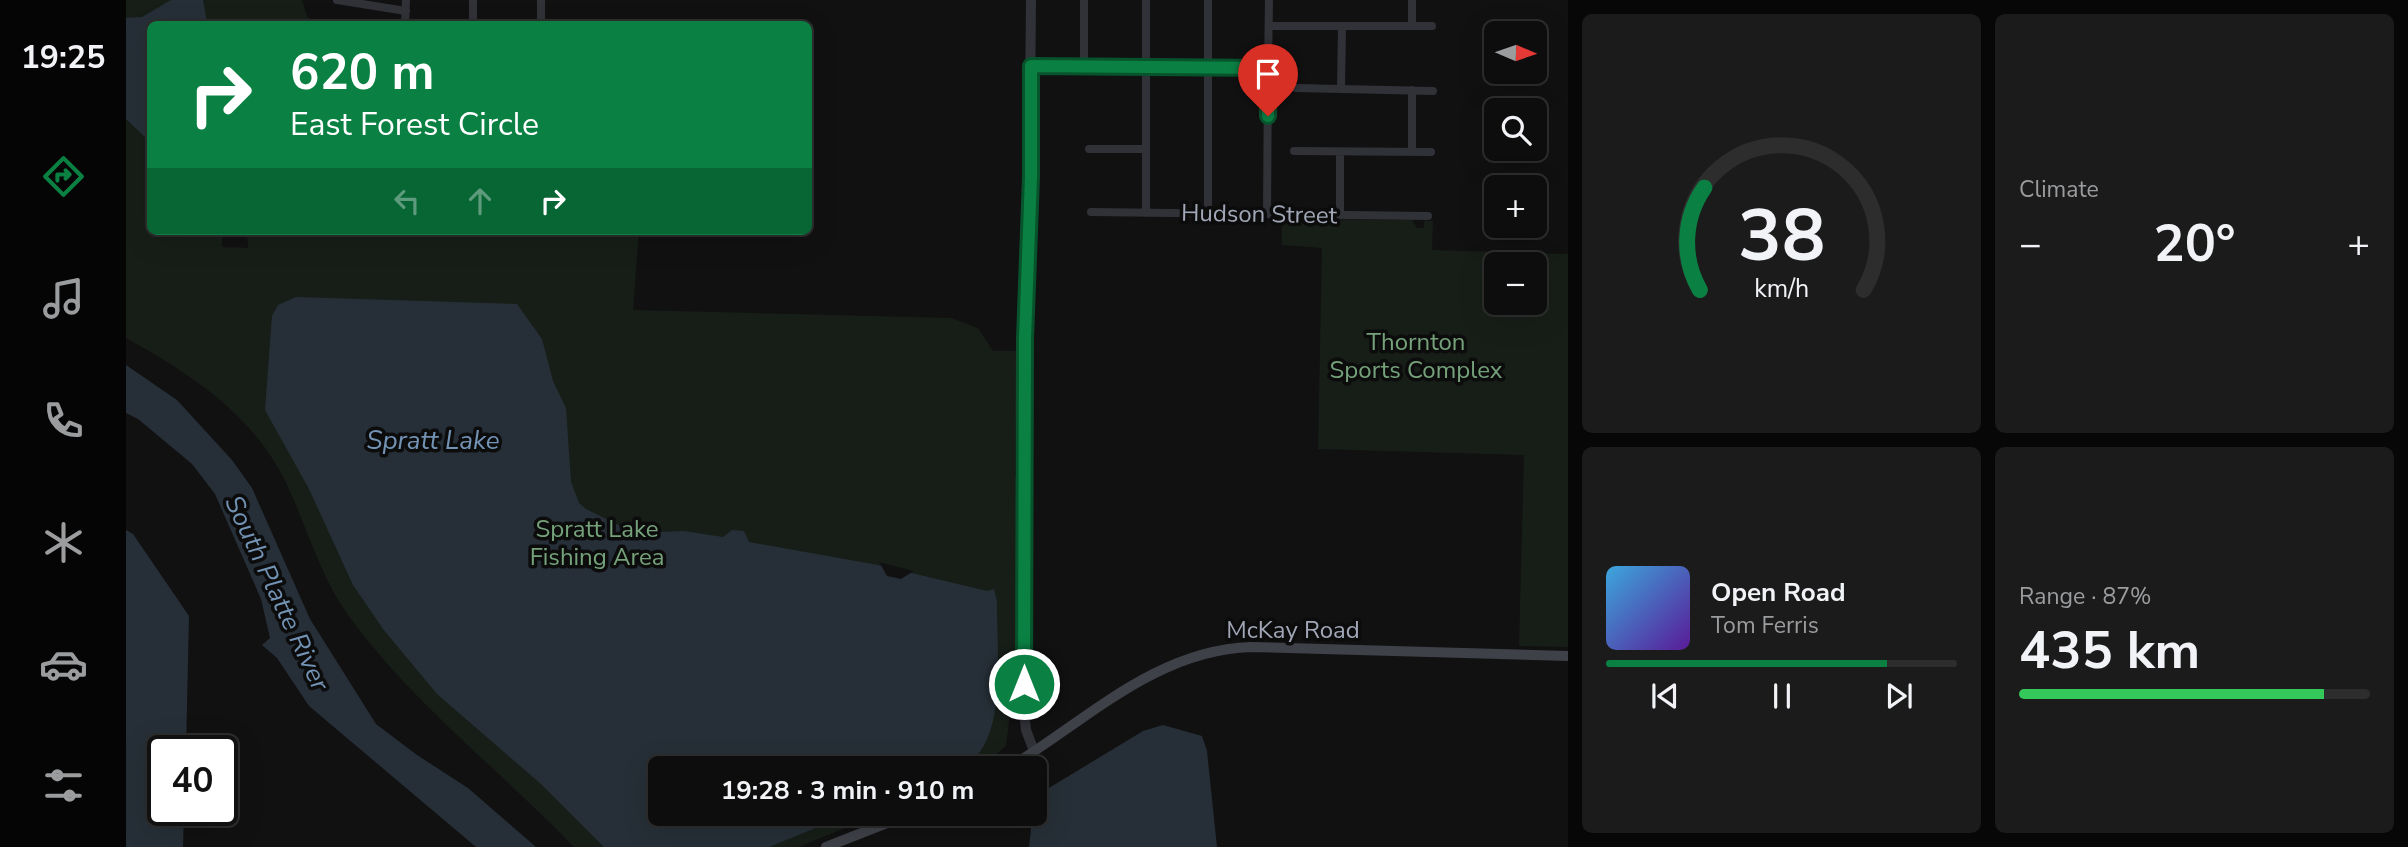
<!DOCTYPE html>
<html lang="en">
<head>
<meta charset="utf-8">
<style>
	body { margin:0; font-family:"Nunito Sans",sans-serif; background:#1b1b1c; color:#f1f3f6; height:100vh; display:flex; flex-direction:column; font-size:26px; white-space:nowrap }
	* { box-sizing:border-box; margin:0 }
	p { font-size:23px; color:#9a9c9e }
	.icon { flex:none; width:38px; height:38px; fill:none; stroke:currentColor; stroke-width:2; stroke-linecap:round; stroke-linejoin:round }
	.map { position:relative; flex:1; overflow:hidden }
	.details { display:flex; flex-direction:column; gap:14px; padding:14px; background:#070708; width:840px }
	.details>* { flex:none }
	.top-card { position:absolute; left:21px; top:21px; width:665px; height:214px; border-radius:10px; box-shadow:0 7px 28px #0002,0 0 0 2px #2d2d2e; background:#0b8043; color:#fff; overflow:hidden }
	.needle { width:46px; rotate:92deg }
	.controls { position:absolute; left:1358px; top:21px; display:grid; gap:14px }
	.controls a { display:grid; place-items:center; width:63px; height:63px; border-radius:10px; background:#0d0d0e; box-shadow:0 7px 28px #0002,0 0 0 2px #2d2d2e; font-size:35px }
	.speed { position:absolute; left:21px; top:735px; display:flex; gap:14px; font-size:35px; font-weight:700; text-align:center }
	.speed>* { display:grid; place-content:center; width:91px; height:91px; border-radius:50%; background:#0d0d0e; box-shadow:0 7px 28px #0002,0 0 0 2px #2d2d2e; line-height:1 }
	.speed .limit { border:4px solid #111; border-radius:10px; background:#fff; color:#111 }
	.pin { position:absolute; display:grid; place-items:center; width:60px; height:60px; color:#fff; margin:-72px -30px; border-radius:50% 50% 50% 0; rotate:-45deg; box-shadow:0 0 7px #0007 }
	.pin .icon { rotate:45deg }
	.me { position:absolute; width:77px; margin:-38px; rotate:0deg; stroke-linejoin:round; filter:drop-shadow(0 0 5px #0008) }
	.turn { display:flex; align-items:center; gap:24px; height:147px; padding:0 28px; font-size:32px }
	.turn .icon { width:91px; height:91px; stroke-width:2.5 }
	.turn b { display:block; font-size:49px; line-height:60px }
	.lanes { display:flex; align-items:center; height:66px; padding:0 28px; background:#0003; justify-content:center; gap:35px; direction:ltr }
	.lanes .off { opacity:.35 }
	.big { font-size:52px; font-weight:700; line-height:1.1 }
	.details .card { flex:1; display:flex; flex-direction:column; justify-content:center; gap:10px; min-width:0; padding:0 24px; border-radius:10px; background:#1b1b1c }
	.details .dial { align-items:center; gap:0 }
	.dial svg { height:182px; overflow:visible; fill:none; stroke:#2d2d2e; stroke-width:7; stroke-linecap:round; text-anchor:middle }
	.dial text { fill:#f1f3f6; stroke:none }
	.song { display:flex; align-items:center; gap:21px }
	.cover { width:84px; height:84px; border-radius:10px; background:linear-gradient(135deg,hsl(200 70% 55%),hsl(270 70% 35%)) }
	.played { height:7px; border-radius:4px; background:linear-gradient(90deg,#0b8043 80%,#2d2d2e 80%) }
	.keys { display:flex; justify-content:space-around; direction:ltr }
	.heat { display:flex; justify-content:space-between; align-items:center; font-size:38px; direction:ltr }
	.charge { height:10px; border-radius:5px; background:linear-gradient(90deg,#34c759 87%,#2d2d2e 0) }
	.details .tiles { flex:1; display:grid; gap:14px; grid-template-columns:repeat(2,1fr) }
	.trip { position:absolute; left:522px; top:756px; width:399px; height:70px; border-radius:10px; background:#0d0d0e; box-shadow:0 7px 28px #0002,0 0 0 2px #2d2d2e; font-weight:700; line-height:70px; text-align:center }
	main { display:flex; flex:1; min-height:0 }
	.menu { display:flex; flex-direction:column; width:126px; justify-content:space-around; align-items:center; background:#050506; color:#9a9c9e }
	.menu .icon { width:49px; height:49px }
	.menu .current { color:#0b8043 }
	.menu b { font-size:32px; color:#f1f3f6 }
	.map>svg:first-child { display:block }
	.green { fill:#171e18; fill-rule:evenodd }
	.water { fill:#262f37 }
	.pier { fill:#111112 }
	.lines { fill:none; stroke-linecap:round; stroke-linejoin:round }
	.minor { stroke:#313238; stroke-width:8 }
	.tertiary { stroke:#313238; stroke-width:10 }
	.secondary { stroke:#3f4148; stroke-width:10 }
	.route-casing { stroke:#07532c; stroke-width:18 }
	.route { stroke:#0b8043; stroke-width:12 }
	.labels { text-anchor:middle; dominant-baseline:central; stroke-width:7; stroke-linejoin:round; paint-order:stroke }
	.street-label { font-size:24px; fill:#a0a6b5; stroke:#0c0c0d }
	.park-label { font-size:24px; fill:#75a27a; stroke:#0c0c0d }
	.water-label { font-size:26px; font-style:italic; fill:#7393b4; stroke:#0c0c0d }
</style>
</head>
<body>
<main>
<nav class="menu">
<b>19:25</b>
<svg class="icon current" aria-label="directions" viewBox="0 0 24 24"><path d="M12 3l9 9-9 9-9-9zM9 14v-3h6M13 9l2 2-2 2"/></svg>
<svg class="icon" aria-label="music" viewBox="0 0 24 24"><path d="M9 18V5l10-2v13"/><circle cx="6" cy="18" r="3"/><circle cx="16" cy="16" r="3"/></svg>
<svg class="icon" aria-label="phone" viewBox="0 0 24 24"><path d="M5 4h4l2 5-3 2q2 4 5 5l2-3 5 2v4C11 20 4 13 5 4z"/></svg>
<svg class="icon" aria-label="climate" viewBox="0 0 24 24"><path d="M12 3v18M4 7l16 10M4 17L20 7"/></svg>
<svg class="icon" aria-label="car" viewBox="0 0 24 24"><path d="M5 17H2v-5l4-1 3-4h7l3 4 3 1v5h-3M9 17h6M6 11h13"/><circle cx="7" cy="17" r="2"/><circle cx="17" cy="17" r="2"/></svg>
<svg class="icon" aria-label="filters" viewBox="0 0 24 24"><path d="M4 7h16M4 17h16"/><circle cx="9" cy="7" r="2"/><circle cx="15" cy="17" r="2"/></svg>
</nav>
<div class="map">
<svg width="1442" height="847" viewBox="0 0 1442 847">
	<rect width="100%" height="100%" fill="#111112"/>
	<path class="green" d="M0 0H176L181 16 190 24H24V231H96V247L122 248 121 231H513L507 310 825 318 852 328 867 351H891L889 476 895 486V618L880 746 854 768H534V814H753L673 847H448C374 770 285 702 222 615 191 572 179 518 154 471 120 410 60 371 0 338Z
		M1156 219 1286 220 1291 228H1298V221H1307L1306 250 1442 254V647L1393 646 1398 455 1192 449 1196 248 1156 245ZM1370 264H1409V303H1370Z"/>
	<path class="water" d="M45 0H77L81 22 24 24V142L0 119V18L16 17Z
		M170 297 391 304 416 339 427 381 440 408 445 482 453 503 460 509 509 533 558 531 597 537 606 530 618 531 623 542 752 565 861 591 868 589 871 602C870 648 884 745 835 768H534V814H724L643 847H478L415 784 311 694 257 629 227 585 183 489 139 410 146 316 152 305Z
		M0 365 51 400 106 460 126 488 184 619 250 724 291 755 342 788 410 847H350L183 706 151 658 136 645 144 638 135 599 89 494 66 464 12 419 0 413Z
		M0 530 7 534 63 616 60 751H37V810H58L57 847H0Z
		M1037 725 1076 736 1081 751 1091 847H903L908 801 913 794 1017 731Z"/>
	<path class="pier" d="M753 562 788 571 775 579 761 576Z"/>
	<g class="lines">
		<path class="minor" d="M211 0 280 11
			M279 24 280 0
			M347 24V0
			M415 24V0
			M1143 26H1306
			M1286 26V0
			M905 66 1142 68 1143 0
			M958 67V0
			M1170 88 1307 91
			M1215 89 1216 26
			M1286 90V152
			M963 149H1019
			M1168 151 1305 152
			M965 212 1302 216
			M1020 213V0
			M1082 213V0
			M1141 214 1142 68
			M1214 215V152"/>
		<path class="tertiary" d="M905 0C903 237 898 474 898 711L900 730 908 751"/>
		<path class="secondary" d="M882 768C959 722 1029 650 1125 647L1442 656
			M700 847 784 814"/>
	</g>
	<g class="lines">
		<defs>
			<path id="route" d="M898 684 899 338 905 177V66L1142 68V116"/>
		</defs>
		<use href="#route" class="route-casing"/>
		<use href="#route" class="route"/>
	</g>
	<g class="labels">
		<g class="street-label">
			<text transform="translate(1133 214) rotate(1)">Hudson Street</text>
			<text x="1167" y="630">McKay Road</text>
		</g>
		<g class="park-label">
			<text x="1290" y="342">Thornton<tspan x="1290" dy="28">Sports Complex</tspan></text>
			<text x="471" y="529">Spratt Lake<tspan x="471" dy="28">Fishing Area</tspan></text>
		</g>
		<g class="water-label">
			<text x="307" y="440">Spratt Lake</text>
			<text transform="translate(151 593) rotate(65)">South Platte River</text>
		</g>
	</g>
</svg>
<div class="controls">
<a><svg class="needle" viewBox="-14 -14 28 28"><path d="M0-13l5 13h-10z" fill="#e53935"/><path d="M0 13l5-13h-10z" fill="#9a9c9e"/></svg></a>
<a><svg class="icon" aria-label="search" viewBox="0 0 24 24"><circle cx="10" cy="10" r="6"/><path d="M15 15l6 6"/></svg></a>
<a>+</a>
<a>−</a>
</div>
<div class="speed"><div class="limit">40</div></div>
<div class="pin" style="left:1142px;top:116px;background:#d93025"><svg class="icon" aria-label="arrive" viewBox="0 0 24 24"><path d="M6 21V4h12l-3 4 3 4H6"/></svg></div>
<svg class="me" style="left:898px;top:684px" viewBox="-20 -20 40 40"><circle r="17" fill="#0b8043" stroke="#fff" stroke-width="3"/><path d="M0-11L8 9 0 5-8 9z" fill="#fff"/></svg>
<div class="trip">19:28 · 3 min · 910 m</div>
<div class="top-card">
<div class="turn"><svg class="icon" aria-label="right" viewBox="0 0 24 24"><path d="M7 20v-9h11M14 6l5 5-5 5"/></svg><div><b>620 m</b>East Forest Circle</div></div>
<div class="lanes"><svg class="icon off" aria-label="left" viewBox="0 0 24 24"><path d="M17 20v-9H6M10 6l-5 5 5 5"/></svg><svg class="icon off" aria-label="ahead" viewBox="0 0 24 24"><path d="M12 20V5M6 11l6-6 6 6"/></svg><svg class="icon" aria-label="right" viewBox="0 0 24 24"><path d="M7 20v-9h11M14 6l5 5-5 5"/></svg></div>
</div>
</div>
<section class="details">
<div class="tiles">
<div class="card dial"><svg viewBox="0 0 100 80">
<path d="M14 69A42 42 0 1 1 86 69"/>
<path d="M14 69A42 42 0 0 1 16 24" stroke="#0b8043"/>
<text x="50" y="56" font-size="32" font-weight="700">38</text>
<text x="50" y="72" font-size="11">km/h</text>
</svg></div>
<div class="card"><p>Climate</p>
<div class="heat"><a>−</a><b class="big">20°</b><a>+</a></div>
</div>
<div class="card">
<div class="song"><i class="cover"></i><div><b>Open Road</b><p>Tom Ferris</p></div></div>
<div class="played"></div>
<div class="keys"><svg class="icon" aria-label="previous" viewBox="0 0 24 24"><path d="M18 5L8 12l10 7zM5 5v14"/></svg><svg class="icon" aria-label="pause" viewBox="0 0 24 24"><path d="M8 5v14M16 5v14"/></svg><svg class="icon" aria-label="next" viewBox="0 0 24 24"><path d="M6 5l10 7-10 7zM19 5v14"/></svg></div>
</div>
<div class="card"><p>Range · 87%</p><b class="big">435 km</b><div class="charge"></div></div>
</div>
</section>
</main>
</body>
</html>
